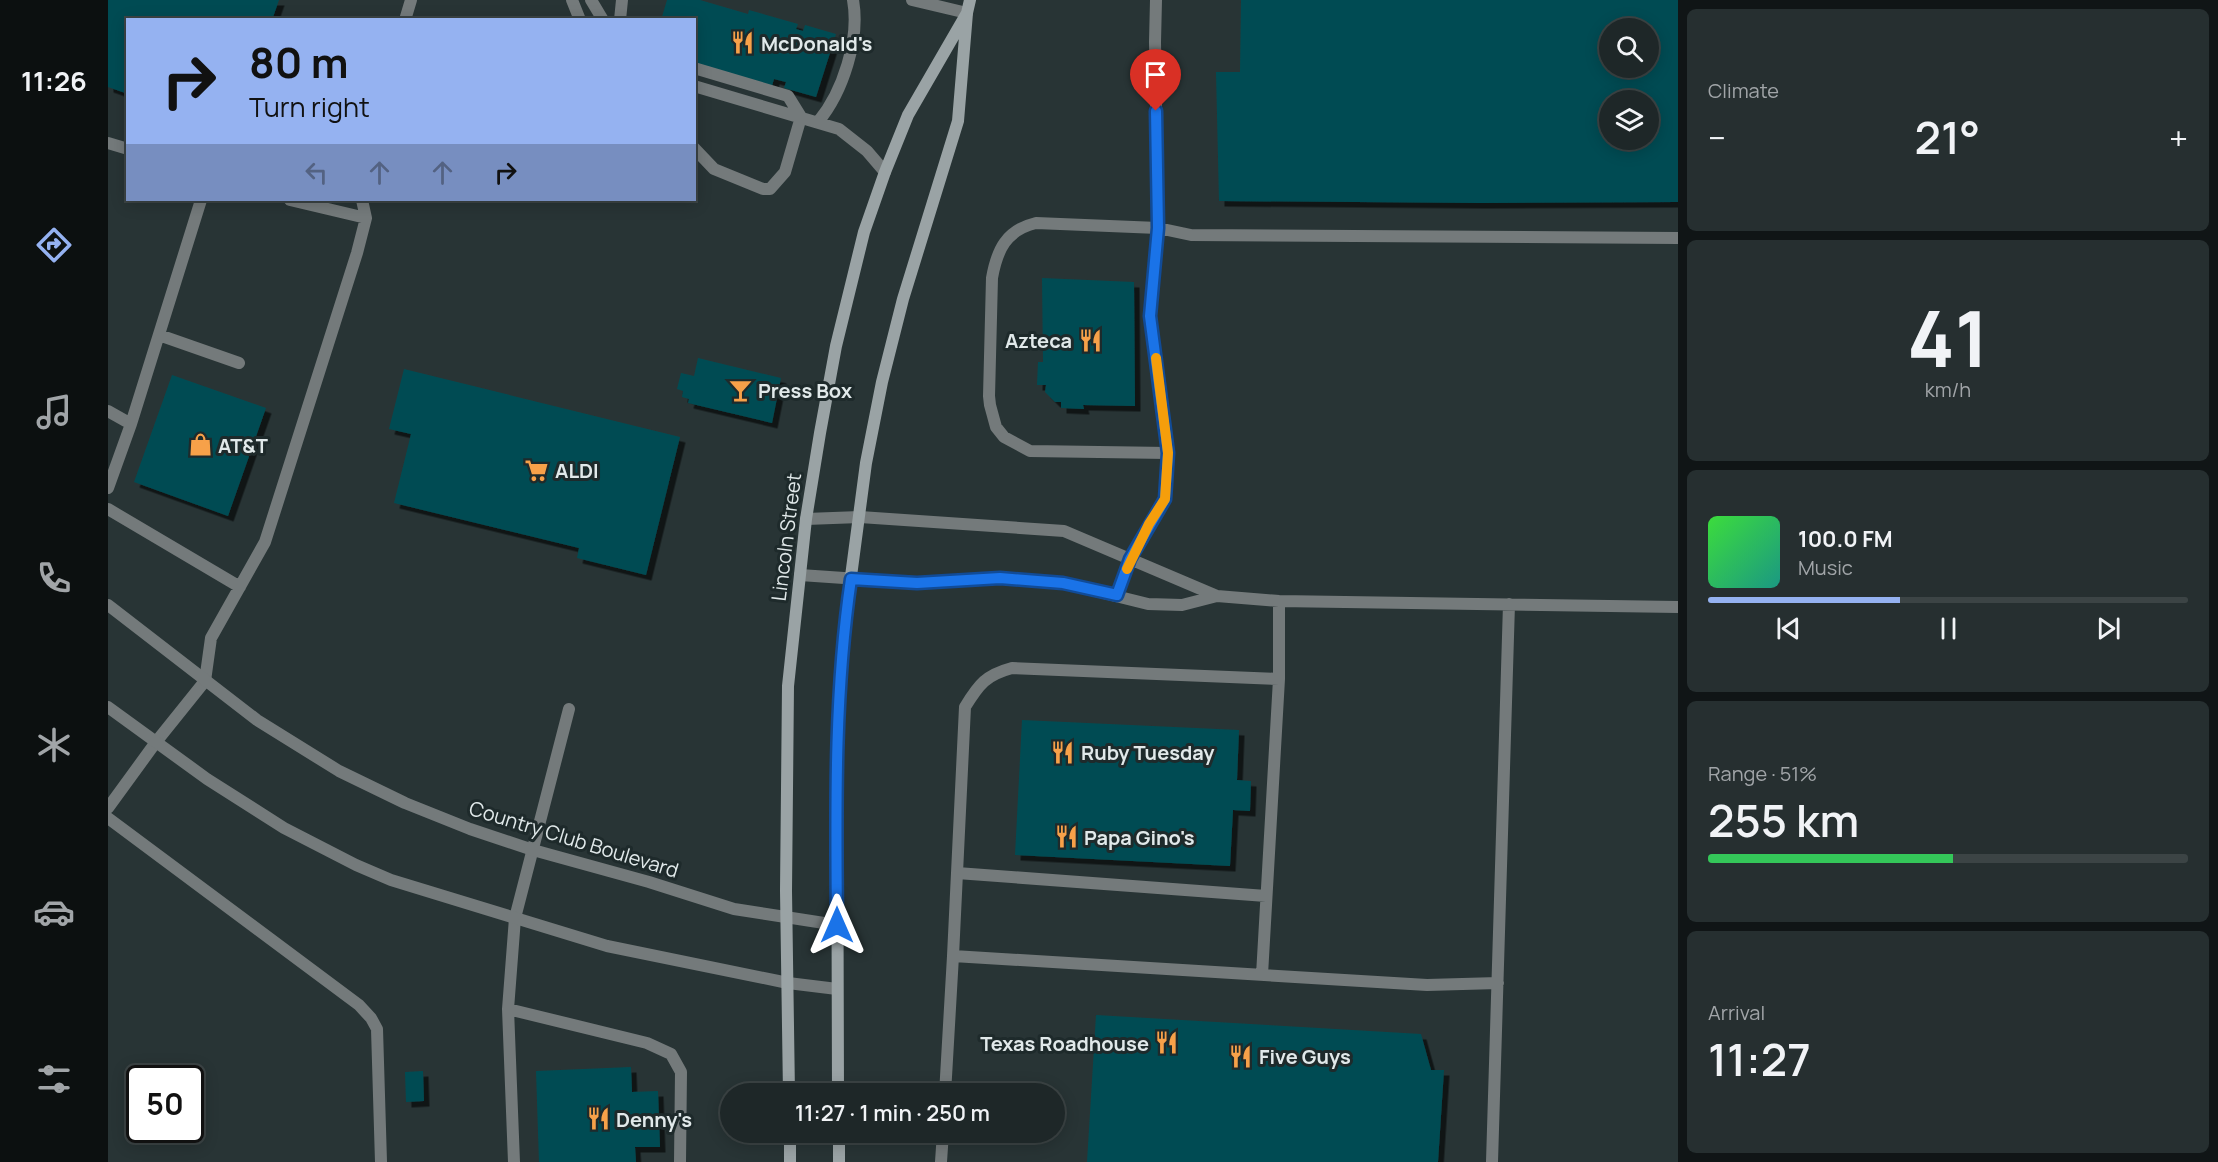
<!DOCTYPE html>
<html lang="en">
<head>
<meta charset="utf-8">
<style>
	body { margin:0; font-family:Manrope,sans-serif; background:#262f30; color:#f1f3f6; height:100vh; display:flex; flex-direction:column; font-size:22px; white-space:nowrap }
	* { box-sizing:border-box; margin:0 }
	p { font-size:20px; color:#a1a5a8 }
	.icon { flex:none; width:33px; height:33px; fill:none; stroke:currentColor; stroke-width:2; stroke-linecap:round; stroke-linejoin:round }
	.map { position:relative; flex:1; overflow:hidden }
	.details { display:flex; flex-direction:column; gap:9px; padding:9px; background:#101516; width:540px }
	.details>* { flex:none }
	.banner { position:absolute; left:18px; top:18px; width:570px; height:183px; border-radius:0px; box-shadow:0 3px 15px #0003,0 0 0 2px #3c4445; background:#95b2f1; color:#111; overflow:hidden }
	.tools { position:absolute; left:1491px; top:18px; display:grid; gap:12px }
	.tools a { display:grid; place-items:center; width:60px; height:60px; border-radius:50%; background:#1e2728; box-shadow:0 3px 15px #0003,0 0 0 2px #3c4445; font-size:30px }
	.speed { position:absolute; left:18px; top:1065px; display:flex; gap:12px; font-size:30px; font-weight:700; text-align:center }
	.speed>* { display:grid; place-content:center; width:78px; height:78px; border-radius:50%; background:#1e2728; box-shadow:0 3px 15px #0003,0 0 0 2px #3c4445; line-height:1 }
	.speed .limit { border:3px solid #111; border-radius:9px; background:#fff; color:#111 }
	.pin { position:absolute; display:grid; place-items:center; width:51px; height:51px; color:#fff; margin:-62px -26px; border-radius:50% 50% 50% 0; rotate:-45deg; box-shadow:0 0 6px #0007 }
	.pin .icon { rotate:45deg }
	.me { position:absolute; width:66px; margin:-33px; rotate:0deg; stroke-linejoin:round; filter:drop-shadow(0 0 4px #0008) }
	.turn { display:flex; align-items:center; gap:21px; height:126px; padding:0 24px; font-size:27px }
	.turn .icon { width:78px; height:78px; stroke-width:2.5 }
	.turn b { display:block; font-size:42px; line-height:51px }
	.lanes { display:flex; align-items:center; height:57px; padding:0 24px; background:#0003; justify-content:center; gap:30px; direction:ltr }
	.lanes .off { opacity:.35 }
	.big { font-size:45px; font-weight:600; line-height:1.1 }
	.details .card { flex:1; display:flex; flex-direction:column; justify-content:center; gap:9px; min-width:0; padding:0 21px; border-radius:9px; background:#262f30 }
	.details .dial { align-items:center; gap:0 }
	.dial b { font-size:78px; line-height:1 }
	.song { display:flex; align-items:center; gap:18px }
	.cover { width:72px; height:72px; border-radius:9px; background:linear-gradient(135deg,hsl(120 70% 55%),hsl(170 70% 35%)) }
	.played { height:6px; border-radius:3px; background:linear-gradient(90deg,#95b2f1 40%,#3c4445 40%) }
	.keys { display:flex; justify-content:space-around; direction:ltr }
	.heat { display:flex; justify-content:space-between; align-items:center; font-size:33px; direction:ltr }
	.charge { height:9px; border-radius:4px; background:linear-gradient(90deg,#34c759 51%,#3c4445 0) }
	.trip { position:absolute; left:612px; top:1083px; width:345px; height:60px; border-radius:30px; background:#1e2728; box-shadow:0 3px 15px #0003,0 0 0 2px #3c4445; font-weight:600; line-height:60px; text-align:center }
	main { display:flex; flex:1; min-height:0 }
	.menu { display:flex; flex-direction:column; width:108px; justify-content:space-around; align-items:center; background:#0c1010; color:#a1a5a8 }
	.menu .icon { width:42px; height:42px }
	.menu .active { color:#95b2f1 }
	.menu b { font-size:27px; color:#f1f3f6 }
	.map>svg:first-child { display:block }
	.building { fill:#004c53; fill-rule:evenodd; filter:url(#shadow) }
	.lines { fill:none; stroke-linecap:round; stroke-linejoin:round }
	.service { stroke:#747a7b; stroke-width:12 }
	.tertiary { stroke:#747a7b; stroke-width:12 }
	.secondary { stroke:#9aa3a5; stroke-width:12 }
	.route-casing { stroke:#114b97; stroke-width:15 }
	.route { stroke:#1a73e8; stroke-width:10 }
	.slow { stroke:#f59e0b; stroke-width:10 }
	.labels { text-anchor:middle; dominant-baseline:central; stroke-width:6; stroke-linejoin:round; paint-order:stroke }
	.poi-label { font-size:20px; font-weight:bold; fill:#e1e9ea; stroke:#1e2a2b; text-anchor:start }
	.street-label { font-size:20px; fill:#e1e9ea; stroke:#1e2a2b }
</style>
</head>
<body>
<main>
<nav class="menu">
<b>11:26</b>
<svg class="icon active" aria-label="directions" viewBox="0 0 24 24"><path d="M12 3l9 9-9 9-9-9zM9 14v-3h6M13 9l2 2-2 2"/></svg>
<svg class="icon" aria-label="music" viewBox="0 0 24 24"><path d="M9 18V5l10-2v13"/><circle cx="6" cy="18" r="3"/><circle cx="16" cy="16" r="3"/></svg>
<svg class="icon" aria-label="phone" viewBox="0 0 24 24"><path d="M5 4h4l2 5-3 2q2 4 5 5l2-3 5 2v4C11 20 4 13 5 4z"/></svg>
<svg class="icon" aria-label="climate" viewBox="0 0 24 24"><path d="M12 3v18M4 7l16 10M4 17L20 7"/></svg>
<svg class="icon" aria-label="car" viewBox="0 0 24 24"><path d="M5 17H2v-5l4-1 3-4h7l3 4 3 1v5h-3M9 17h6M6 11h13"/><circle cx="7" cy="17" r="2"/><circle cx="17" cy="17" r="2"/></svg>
<svg class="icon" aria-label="filters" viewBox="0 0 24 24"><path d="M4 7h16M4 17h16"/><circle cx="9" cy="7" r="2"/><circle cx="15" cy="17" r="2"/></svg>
</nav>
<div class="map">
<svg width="1570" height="1162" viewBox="0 0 1570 1162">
	<defs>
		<filter id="shadow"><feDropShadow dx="5.5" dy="5.5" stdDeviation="0" flood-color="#0009"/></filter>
	</defs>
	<rect width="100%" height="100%" fill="#283435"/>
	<path class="building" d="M0 0H171L164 20H20V94L0 87Z
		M559 0H592L640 14 641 10 690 24 688 29 695 31 697 25 728 34 708 97 676 88 678 82 666 79 664 86 586 67V20H553Z
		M1133 0H1570V202L1372 203 1111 201 1108 72H1132ZM1502 28H1540V68H1502ZM1502 100H1540V140H1502Z
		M934 278 1026 282 1027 406 975 405 976 409 953 408V402H947L937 392 938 385H929L930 362H935Z
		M590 358 673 378 664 423 580 403 581 399 574 397 575 391 569 389 573 373 586 376Z
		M296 369 572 437 538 575 469 558 471 548 286 503 303 434 281 429Z
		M64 375 158 408 120 516 26 482Z
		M914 720 1131 730 1129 780 1143 781 1142 811 1125 810 1122 866 907 855Z
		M988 1015 1313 1034 1323 1070H1336L1330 1162H979Z
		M523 1067 524 1092 550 1091 552 1147H527L528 1162H431L428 1071Z
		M315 1071 316 1101 298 1102 297 1072Z"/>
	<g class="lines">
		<path class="service" d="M464 0 472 20
			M483 0 495 20
			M804 0 859 13
			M297 20 303 0
			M512 20 514 0
			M586 68 680 96 693 117 677 172 662 189H655L606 169 586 148
			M586 86 731 129 759 151 777 172
			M710 122C735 92 752 39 745 0
			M0 143 20 149
			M182 200 258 218
			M51 335 131 363
			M0 411 23 424 93 200
			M1060 453 922 451 896 437 888 427 882 405 881 396 884 278C889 250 898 230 928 223L1050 228 1083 235 1570 238
			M0 488 23 424
			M0 509 132 587
			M698 519 752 517 956 531 1109 596 1171 601 1570 607
			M692 575 809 583 892 578 955 583 1040 604 1074 605 1109 596
			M1009 595 1022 559 1057 499 1060 453 1042 316 1050 228 1047 42 1048 0
			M1171 601V679L904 668C878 675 871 684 857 707L845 956 1319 985 1390 983
			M0 808 48 742 97 681 103 638 157 542 249 253 258 218 254 200
			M0 818 251 1005 263 1018 269 1029 273 1162
			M849 873 1158 896
			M1154 975 1171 679
			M400 1009 539 1043 563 1054 573 1072 572 1162
			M837 1094 845 956
			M406 1162 400 1009 407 918 461 709
			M833 1162 835 1132
			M1384 1162 1401 604"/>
		<path class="tertiary" d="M0 605 149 720 231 771 297 803 362 829 425 850 541 882 626 909 729 925
			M0 707 99 779 176 828 248 865 283 880 499 946 680 983 729 989"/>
		<path class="secondary" d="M681 1094 678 891 680 686 698 519 712 433 728 346 756 232 777 172 800 115 859 13
			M730 1094 729 725 738 614 758 463 774 382 795 299 850 121 859 13 862 0
			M682 1132V1162
			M731 1132V1162"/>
	</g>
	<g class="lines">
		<defs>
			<path id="route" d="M729 925C728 809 726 694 743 579L809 583 892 578 955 583 1009 595 1022 559 1057 499 1060 453 1042 316 1050 228 1048 111"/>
		</defs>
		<use href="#route" class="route-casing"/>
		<use href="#route" class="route"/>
		<path class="slow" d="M1019 569 1041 524 1057 499 1060 453 1048 358"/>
	</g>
	<defs>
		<symbol id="restaurant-bare" viewBox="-9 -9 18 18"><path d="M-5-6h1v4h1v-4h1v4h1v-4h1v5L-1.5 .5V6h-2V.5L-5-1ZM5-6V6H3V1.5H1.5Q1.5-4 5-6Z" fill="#f7a149" stroke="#1e2a2b" stroke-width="2.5" paint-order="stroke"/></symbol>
		<symbol id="bar-bare" viewBox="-9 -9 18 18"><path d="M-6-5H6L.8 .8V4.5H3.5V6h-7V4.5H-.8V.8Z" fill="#f7a149" stroke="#1e2a2b" stroke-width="2.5" paint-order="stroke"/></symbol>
		<symbol id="shop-bare" viewBox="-9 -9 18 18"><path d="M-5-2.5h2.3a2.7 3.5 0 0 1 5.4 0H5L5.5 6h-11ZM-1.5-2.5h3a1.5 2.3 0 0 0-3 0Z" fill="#f7a149" stroke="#1e2a2b" stroke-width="2.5" paint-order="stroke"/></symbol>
		<symbol id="supermarket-bare" viewBox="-9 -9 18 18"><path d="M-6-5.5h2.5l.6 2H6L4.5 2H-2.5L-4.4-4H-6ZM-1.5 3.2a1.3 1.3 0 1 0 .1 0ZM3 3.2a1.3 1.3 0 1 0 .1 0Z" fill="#f7a149" stroke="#1e2a2b" stroke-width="2.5" paint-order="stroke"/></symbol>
	</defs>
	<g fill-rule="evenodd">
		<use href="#restaurant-bare" x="618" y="26" width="33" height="33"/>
		<use href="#restaurant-bare" x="966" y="324" width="33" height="33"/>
		<use href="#bar-bare" x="616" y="374" width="33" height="33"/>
		<use href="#shop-bare" x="76" y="428" width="33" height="33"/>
		<use href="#supermarket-bare" x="412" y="454" width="33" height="33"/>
		<use href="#restaurant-bare" x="938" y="736" width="33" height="33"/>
		<use href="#restaurant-bare" x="942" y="820" width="33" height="33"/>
		<use href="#restaurant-bare" x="1042" y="1026" width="33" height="33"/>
		<use href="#restaurant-bare" x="1116" y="1040" width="33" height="33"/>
		<use href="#restaurant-bare" x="474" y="1102" width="33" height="33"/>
	</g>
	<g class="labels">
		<g class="poi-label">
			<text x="653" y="43">McDonald's</text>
			<text x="964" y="340" text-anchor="end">Azteca</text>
			<text x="650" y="390">Press Box</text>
			<text x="110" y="445">AT&amp;T</text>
			<text x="447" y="470">ALDI</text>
			<text x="973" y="752">Ruby Tuesday</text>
			<text x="976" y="837">Papa Gino's</text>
			<text x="1041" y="1043" text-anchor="end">Texas Roadhouse</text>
			<text x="1151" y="1056">Five Guys</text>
			<text x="508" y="1119">Denny's</text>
		</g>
		<g class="street-label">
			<text transform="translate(678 537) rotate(-83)">Lincoln Street</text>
			<text transform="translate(466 839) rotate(17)">Country Club Boulevard</text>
		</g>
	</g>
</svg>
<div class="tools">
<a><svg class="icon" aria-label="search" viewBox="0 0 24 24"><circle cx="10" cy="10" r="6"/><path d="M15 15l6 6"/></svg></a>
<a><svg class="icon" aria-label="layers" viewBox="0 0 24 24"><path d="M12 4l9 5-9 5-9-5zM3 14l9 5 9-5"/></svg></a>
</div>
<div class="speed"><div class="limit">50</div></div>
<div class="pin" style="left:1048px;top:111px;background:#d93025"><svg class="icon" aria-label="arrive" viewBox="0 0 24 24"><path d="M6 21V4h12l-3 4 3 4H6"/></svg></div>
<svg class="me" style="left:729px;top:925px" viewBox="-20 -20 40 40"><path d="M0-17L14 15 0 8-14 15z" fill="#1a73e8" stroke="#fff" stroke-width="4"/></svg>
<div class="trip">11:27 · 1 min · 250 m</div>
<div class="banner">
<div class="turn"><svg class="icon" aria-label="right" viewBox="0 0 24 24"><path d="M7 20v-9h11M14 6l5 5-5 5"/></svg><div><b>80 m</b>Turn right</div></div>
<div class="lanes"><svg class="icon off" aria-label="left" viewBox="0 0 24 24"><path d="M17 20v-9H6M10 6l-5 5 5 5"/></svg><svg class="icon off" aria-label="ahead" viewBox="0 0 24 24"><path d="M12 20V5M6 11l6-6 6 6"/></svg><svg class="icon off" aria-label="ahead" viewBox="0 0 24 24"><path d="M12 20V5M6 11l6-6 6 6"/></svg><svg class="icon" aria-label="right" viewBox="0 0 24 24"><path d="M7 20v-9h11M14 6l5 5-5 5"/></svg></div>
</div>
</div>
<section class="details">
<div class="card"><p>Climate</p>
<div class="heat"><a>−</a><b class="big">21°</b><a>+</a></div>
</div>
<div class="card dial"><b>41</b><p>km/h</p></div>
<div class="card">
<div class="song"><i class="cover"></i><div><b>100.0 FM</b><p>Music</p></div></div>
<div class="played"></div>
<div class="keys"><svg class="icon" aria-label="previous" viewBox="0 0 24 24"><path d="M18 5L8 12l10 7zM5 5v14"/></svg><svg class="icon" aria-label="pause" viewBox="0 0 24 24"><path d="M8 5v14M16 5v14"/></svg><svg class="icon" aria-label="next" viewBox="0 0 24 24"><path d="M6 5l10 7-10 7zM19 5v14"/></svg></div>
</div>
<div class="card"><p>Range · 51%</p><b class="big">255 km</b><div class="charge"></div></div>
<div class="card"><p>Arrival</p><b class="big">11:27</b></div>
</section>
</main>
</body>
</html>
